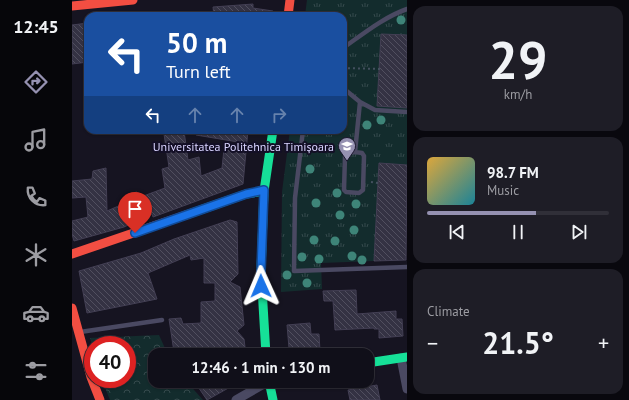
<!DOCTYPE html>
<html lang="en">
<head>
<meta charset="utf-8">
<style>
	body { margin:0; font-family:"PT Sans",sans-serif; background:#1e1d26; color:#f1f3f6; height:100vh; display:flex; flex-direction:column; font-size:15px; white-space:nowrap }
	* { box-sizing:border-box; margin:0 }
	p { font-size:13px; color:#9c9ca2 }
	.icon { flex:none; width:22px; height:22px; fill:none; stroke:currentColor; stroke-width:2; stroke-linecap:round; stroke-linejoin:round }
	.map { position:relative; flex:1; overflow:hidden }
	.drawer { display:flex; flex-direction:column; gap:6px; padding:6px; background:#09080e; width:222px }
	.drawer>* { flex:none }
	.guide { position:absolute; left:12px; top:12px; width:263px; height:122px; border-radius:12px; box-shadow:0 1px 3px #0004,0 0 0 1px #302f38; background:#1a4fa0; color:#fff; overflow:hidden }
	.speed { position:absolute; left:12px; top:336px; display:flex; gap:8px; font-size:20px; font-weight:700; text-align:center }
	.speed>* { display:grid; place-content:center; width:52px; height:52px; border-radius:50%; background:#100f19; box-shadow:0 1px 3px #0004,0 0 0 1px #302f38; line-height:1 }
	.speed .limit { border:6px solid #d22; background:#fff; color:#111 }
	.pin { position:absolute; display:grid; place-items:center; width:34px; height:34px; color:#fff; margin:-41px -17px; border-radius:50% 50% 50% 0; rotate:-45deg; box-shadow:0 0 4px #0007 }
	.pin .icon { rotate:45deg }
	.me { position:absolute; width:44px; margin:-22px; rotate:359deg; stroke-linejoin:round; filter:drop-shadow(0 0 3px #0008) }
	.turn { display:flex; align-items:center; gap:14px; height:84px; padding:0 16px; font-size:18px }
	.turn .icon { width:52px; height:52px; stroke-width:2.5 }
	.turn b { display:block; font-size:28px; line-height:34px }
	.lanes { display:flex; align-items:center; height:38px; padding:0 16px; background:#0003; justify-content:center; gap:20px; direction:ltr }
	.lanes .off { opacity:.35 }
	.big { font-size:30px; font-weight:800; line-height:1.1 }
	.drawer .card { flex:1; display:flex; flex-direction:column; justify-content:center; gap:6px; min-width:0; padding:0 14px; border-radius:12px; background:#1e1d26 }
	.drawer .dial { align-items:center; gap:0 }
	.dial b { font-size:52px; line-height:1 }
	.song { display:flex; align-items:center; gap:12px }
	.cover { width:48px; height:48px; border-radius:6px; background:linear-gradient(135deg,hsl(40 70% 55%),hsl(190 70% 35%)) }
	.played { height:4px; border-radius:2px; background:linear-gradient(90deg,#9591b1 60%,#302f38 60%) }
	.keys { display:flex; justify-content:space-around; direction:ltr }
	.heat { display:flex; justify-content:space-between; align-items:center; font-size:22px; direction:ltr }
	.trip { position:absolute; left:76px; top:348px; width:226px; height:40px; border-radius:12px; background:#100f19; box-shadow:0 1px 3px #0004,0 0 0 1px #302f38; font-weight:800; line-height:40px; text-align:center }
	main { display:flex; flex:1; min-height:0 }
	.tab-bar { display:flex; flex-direction:column; width:72px; justify-content:space-around; align-items:center; background:#06060a; color:#9c9ca2 }
	.tab-bar .icon { width:28px; height:28px }
	.tab-bar .current { color:#9591b1 }
	.tab-bar b { font-size:18px; color:#f1f3f6 }
	.map>svg:first-child { display:block }
	.grass { fill:url(#grass-tufts) }
	.forest { fill:url(#forest-crowns) }
	.building { fill:url(#building-back-hatch); stroke:#433f54 }
	.lines { fill:none; stroke-linecap:round; stroke-linejoin:round }
	.path { stroke:#44505f; stroke-width:2; stroke-dasharray:2 3; stroke-linecap:butt }
	.lane { stroke:#4a4962; stroke-width:4.5 }
	.street { stroke:#4a4962; stroke-width:9 }
	.fast { stroke:#16e098; stroke-width:9 }
	.jam { stroke:#f24e42; stroke-width:9 }
	.tree { fill:#3e8478 }
	.route-casing { stroke:#114b97; stroke-width:10 }
	.route { stroke:#1a73e8; stroke-width:7 }
	.labels { text-anchor:middle; dominant-baseline:central; stroke-width:4; stroke-linejoin:round; paint-order:stroke }
	.poi-label { font-size:12px; fill:#d9d4ff; stroke:#130f26; text-anchor:end }
</style>
</head>
<body>
<main>
<nav class="tab-bar">
<b>12:45</b>
<svg class="icon current" aria-label="directions" viewBox="0 0 24 24"><path d="M12 3l9 9-9 9-9-9zM9 14v-3h6M13 9l2 2-2 2"/></svg>
<svg class="icon" aria-label="music" viewBox="0 0 24 24"><path d="M9 18V5l10-2v13"/><circle cx="6" cy="18" r="3"/><circle cx="16" cy="16" r="3"/></svg>
<svg class="icon" aria-label="phone" viewBox="0 0 24 24"><path d="M5 4h4l2 5-3 2q2 4 5 5l2-3 5 2v4C11 20 4 13 5 4z"/></svg>
<svg class="icon" aria-label="climate" viewBox="0 0 24 24"><path d="M12 3v18M4 7l16 10M4 17L20 7"/></svg>
<svg class="icon" aria-label="car" viewBox="0 0 24 24"><path d="M5 17H2v-5l4-1 3-4h7l3 4 3 1v5h-3M9 17h6M6 11h13"/><circle cx="7" cy="17" r="2"/><circle cx="17" cy="17" r="2"/></svg>
<svg class="icon" aria-label="filters" viewBox="0 0 24 24"><path d="M4 7h16M4 17h16"/><circle cx="9" cy="7" r="2"/><circle cx="15" cy="17" r="2"/></svg>
</nav>
<div class="map">
<svg width="335" height="400" viewBox="0 0 335 400">
	<defs>
		<pattern id="grass-tufts" width="24" height="20" patternUnits="userSpaceOnUse"><rect width="24" height="20" fill="#132c2d"/><path d="M3 7l-1-3M5 7V3M7 7l1-3M15 17l-1-3M17 17v-4M19 17l1-3" fill="none" stroke="#354a4c"/></pattern>
		<pattern id="forest-crowns" width="20" height="18" patternUnits="userSpaceOnUse"><rect width="20" height="18" fill="#132c2d"/><path d="M2 6a3 3 0 1 1 6 0M12 15a3 3 0 1 1 6 0" fill="none" stroke="#354a4c"/></pattern>
		<pattern id="building-back-hatch" width="6" height="6" patternUnits="userSpaceOnUse"><rect width="6" height="6" fill="#343243"/><path d="M-1 5l2 2M0 0l6 6M5-1l2 2" fill="none" stroke="#514f5f"/></pattern>
	</defs>
	<rect width="100%" height="100%" fill="#161421"/>
	<path class="grass" d="M235 0H335V165L307 163 302 261 249 263 250 289 209 292 210 192 218 130H271V16H233Z"/>
	<path class="forest" d="M87 335 96 355H83V381H114L131 400H38L32 385 39 382 38 379H55V345H21V348L18 338Z"/>
	<path class="building" d="M181 4V8L201 11V16H142L141 7Z
		M16 23V62L0 64V25Z
		M309 34 335 35V108L305 106Z
		M124 130H176L171 184 81 217 80 214 52 227 2 241 0 234V221L16 217 14 197 0 198V181L20 179 21 171 34 168 35 211 58 201 56 194 65 192 66 198 93 188 90 169 97 167 92 134 112 131 116 160 127 157 129 176 150 168 152 149 172 143 124 135Z
		M307 163 335 165 334 260 302 261Z
		M158 220 165 222 166 274 158 282 168 287 172 325 165 331 172 339 174 355H104L102 352 97 319 109 318 111 324 129 323V302L143 301V283H132V258L119 260 118 255 76 273 85 299 15 313 7 271 69 253 102 239Z
		M284 290 285 314 324 311V319H330L331 336 307 338V329H302V328L263 330 261 301H252L251 291Z
		M238 323 239 334H247L248 351 223 354V348H217L215 325Z
		M122 381H169L135 400Z
		M305 385 308 400H278L276 390Z"/>
	<g class="lines">
		<path class="path" d="M271 68 308 69
			M299 182 306 183
			M210 385 231 381"/>
		<path class="lane" d="M271 48C291 34 312 17 335 9
			M271 88 288 102 283 152
			M288 102 303 110 335 112
			M231 130 223 198 222 271 335 267
			M283 152 290 153 292 156 291 190 287 193 274 192 272 190 273 156 276 153Z
			M8 332 90 320"/>
		<path class="street" d="M329 358 335 389
			M164 400 197 381"/>
		<path class="fast" d="M114 215 174 194 192 191
			M194 355 189 271 192 191 201 130
			M295 363 335 357
			M197 381 201 400"/>
		<path class="jam" d="M0 6 61 0
			M216 16 218 0
			M0 254 114 215
			M0 308 19 377 28 400"/>
	</g>
	<g class="tree">
		<circle cx="329" cy="20" r="4.5"/>
		<circle cx="309" cy="120" r="4.5"/>
		<circle cx="295" cy="125" r="4.5"/>
		<circle cx="238" cy="169" r="4.5"/>
		<circle cx="265" cy="193" r="4.5"/>
		<circle cx="244" cy="203" r="4.5"/>
		<circle cx="284" cy="204" r="4.5"/>
		<circle cx="268" cy="215" r="4.5"/>
		<circle cx="282" cy="230" r="4.5"/>
		<circle cx="242" cy="240" r="4.5"/>
		<circle cx="263" cy="241" r="4.5"/>
		<circle cx="280" cy="256" r="4.5"/>
		<circle cx="230" cy="257" r="4.5"/>
		<circle cx="247" cy="259" r="4.5"/>
		<circle cx="290" cy="260" r="4.5"/>
		<circle cx="215" cy="275" r="4.5"/>
		<circle cx="235" cy="283" r="4.5"/>
	</g>
	<g class="lines">
		<defs>
			<path id="route" d="M63 233 174 194 192 190 189 271V286"/>
		</defs>
		<use href="#route" class="route-casing"/>
		<use href="#route" class="route"/>
	</g>
	<defs>
		<symbol id="university-pin" viewBox="-11 -11 22 30"><path d="M0 17L-7.5 6A9.5 9.5 0 1 1 7.5 6Z" fill="#9591b1" stroke="#130f26"/><path d="M0-5L7-2L0 1L-7-2ZM-4 1L0 2.5L4 1V4Q0 6-4 4Z" fill="#fff"/></symbol>
	</defs>
	<g fill-rule="evenodd">
		<use href="#university-pin" x="265" y="136" width="20" height="27"/>
	</g>
	<g class="labels">
		<g class="poi-label">
			<text x="262" y="146">Universitatea Politehnica Timișoara</text>
		</g>
	</g>
</svg>
<div class="speed"><div class="limit">40</div></div>
<div class="pin" style="left:63px;top:233px;background:#d93025"><svg class="icon" aria-label="arrive" viewBox="0 0 24 24"><path d="M6 21V4h12l-3 4 3 4H6"/></svg></div>
<svg class="me" style="left:189px;top:286px" viewBox="-20 -20 40 40"><path d="M0-17L14 15 0 8-14 15z" fill="#1a73e8" stroke="#fff" stroke-width="4"/></svg>
<div class="trip">12:46 · 1 min · 130 m</div>
<div class="guide">
<div class="turn"><svg class="icon" aria-label="left" viewBox="0 0 24 24"><path d="M17 20v-9H6M10 6l-5 5 5 5"/></svg><div><b>50 m</b>Turn left</div></div>
<div class="lanes"><svg class="icon" aria-label="left" viewBox="0 0 24 24"><path d="M17 20v-9H6M10 6l-5 5 5 5"/></svg><svg class="icon off" aria-label="ahead" viewBox="0 0 24 24"><path d="M12 20V5M6 11l6-6 6 6"/></svg><svg class="icon off" aria-label="ahead" viewBox="0 0 24 24"><path d="M12 20V5M6 11l6-6 6 6"/></svg><svg class="icon off" aria-label="right" viewBox="0 0 24 24"><path d="M7 20v-9h11M14 6l5 5-5 5"/></svg></div>
</div>
</div>
<section class="drawer">
<div class="card dial"><b>29</b><p>km/h</p></div>
<div class="card">
<div class="song"><i class="cover"></i><div><b>98.7 FM</b><p>Music</p></div></div>
<div class="played"></div>
<div class="keys"><svg class="icon" aria-label="previous" viewBox="0 0 24 24"><path d="M18 5L8 12l10 7zM5 5v14"/></svg><svg class="icon" aria-label="pause" viewBox="0 0 24 24"><path d="M8 5v14M16 5v14"/></svg><svg class="icon" aria-label="next" viewBox="0 0 24 24"><path d="M6 5l10 7-10 7zM19 5v14"/></svg></div>
</div>
<div class="card"><p>Climate</p>
<div class="heat"><a>−</a><b class="big">21.5°</b><a>+</a></div>
</div>
</section>
</main>
</body>
</html>
